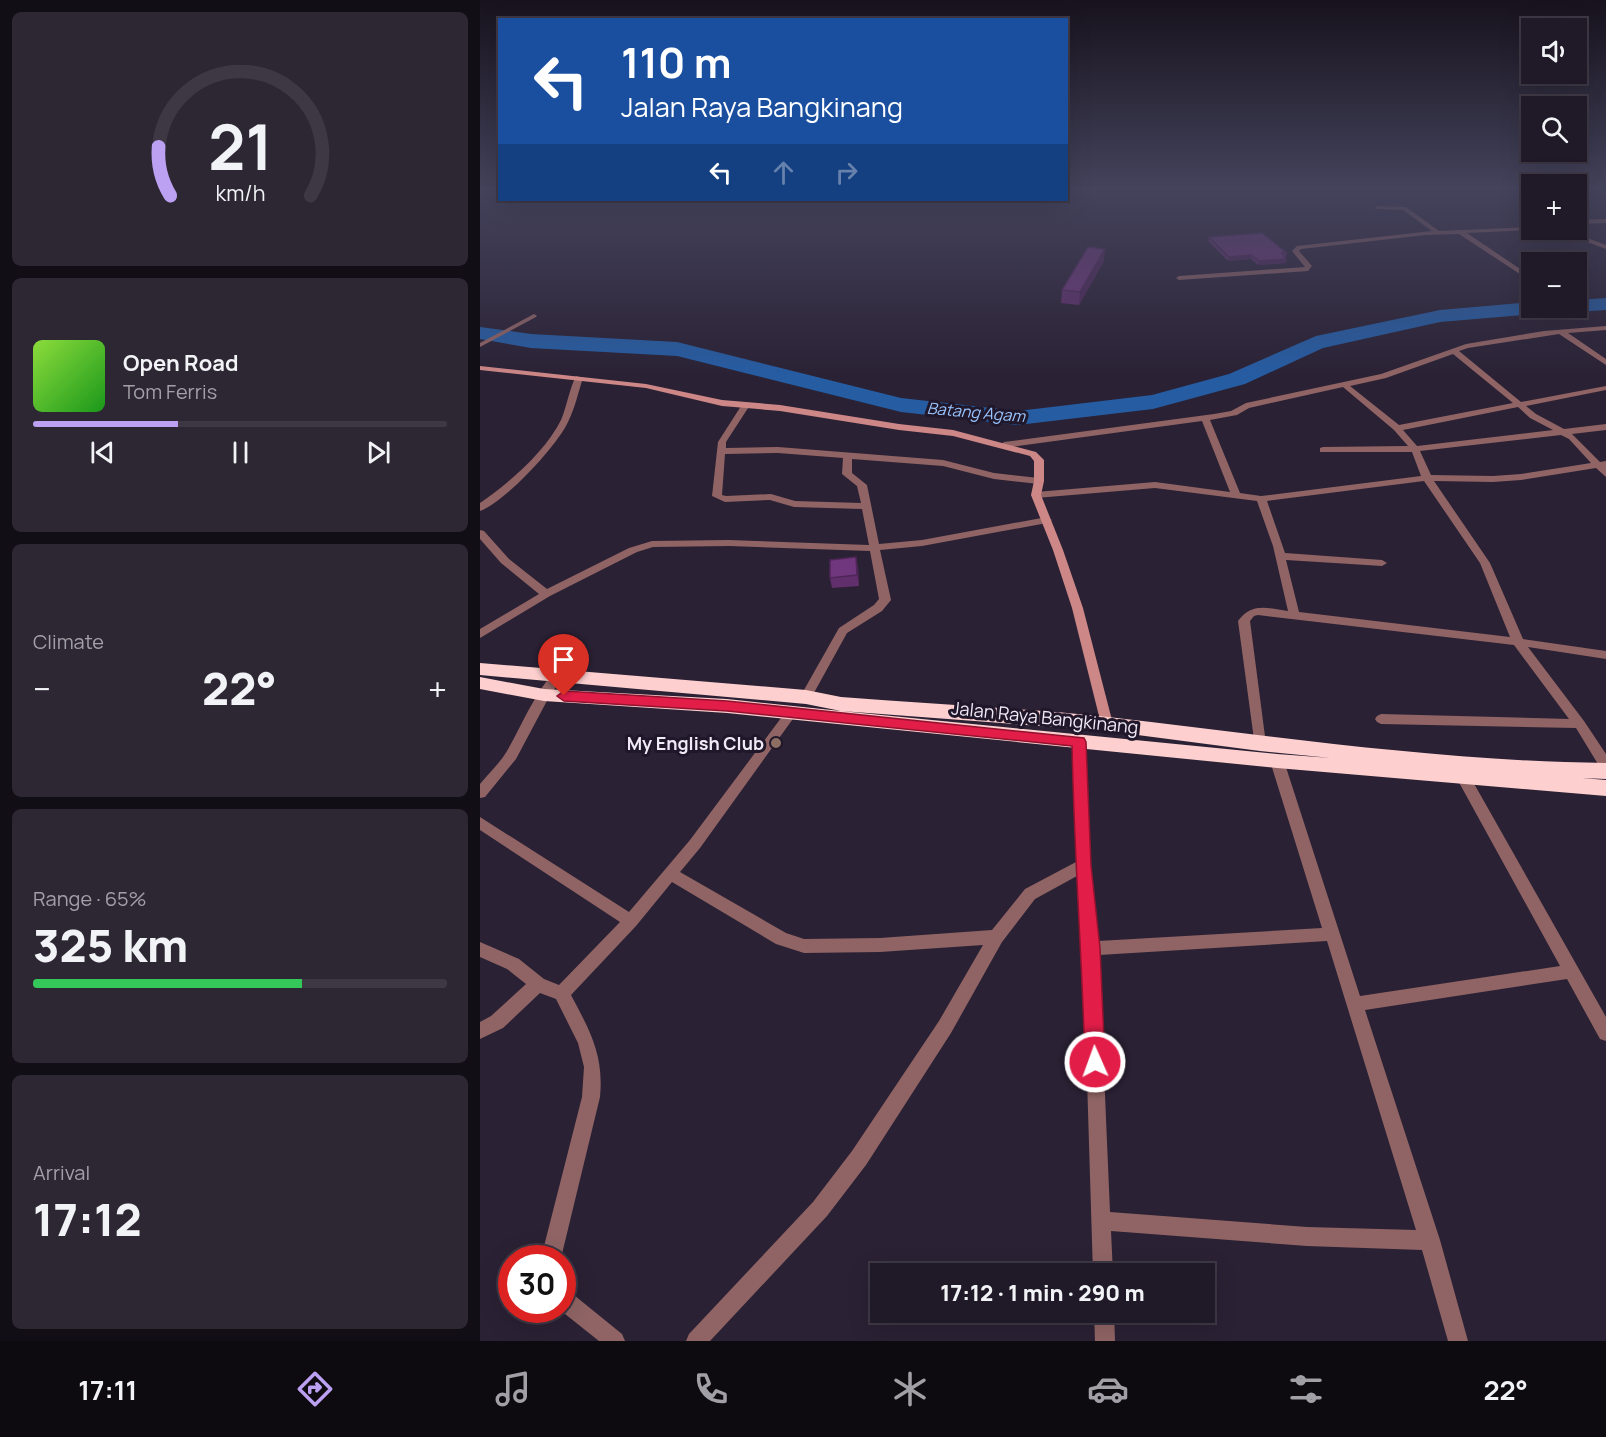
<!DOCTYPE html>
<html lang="en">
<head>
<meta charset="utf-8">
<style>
	body { margin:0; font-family:Manrope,sans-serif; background:#2d2633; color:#f1f3f6; height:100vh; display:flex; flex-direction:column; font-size:22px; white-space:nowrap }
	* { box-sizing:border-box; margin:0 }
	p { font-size:20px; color:#a2a0a7 }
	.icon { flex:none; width:33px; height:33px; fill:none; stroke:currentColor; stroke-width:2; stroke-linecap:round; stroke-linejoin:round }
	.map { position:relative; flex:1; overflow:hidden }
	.drawer { display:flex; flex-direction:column; gap:12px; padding:12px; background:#120e15; width:480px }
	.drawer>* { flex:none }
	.hud { position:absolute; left:18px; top:18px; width:570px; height:183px; border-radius:0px; box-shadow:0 6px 24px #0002,0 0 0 2px #3d3844; background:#1a4fa0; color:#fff; overflow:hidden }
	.controls { position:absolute; left:1041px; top:18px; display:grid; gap:12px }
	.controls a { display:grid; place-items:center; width:66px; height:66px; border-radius:0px; background:#201927; box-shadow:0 6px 24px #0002,0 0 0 2px #3d3844; font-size:30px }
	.speed { position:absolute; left:18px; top:1245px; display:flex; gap:12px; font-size:30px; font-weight:700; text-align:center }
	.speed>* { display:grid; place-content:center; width:78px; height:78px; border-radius:50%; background:#201927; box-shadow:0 6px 24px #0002,0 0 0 2px #3d3844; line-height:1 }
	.speed .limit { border:9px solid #d22; background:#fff; color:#111 }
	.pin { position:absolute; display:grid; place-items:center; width:51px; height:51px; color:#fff; margin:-62px -26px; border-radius:50% 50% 50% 0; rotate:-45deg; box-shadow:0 0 6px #0007 }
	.pin .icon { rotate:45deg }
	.me { position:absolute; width:66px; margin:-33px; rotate:358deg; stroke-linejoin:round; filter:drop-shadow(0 0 4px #0008) }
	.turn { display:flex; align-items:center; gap:21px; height:126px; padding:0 24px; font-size:27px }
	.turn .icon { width:78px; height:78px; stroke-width:2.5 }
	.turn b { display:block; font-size:42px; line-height:51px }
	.lanes { display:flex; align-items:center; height:57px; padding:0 24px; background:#0003; justify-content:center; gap:30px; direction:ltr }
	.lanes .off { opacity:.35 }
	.big { font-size:45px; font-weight:800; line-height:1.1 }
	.drawer .tile { flex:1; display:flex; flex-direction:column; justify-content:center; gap:9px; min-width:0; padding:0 21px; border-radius:9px; background:#2d2633 }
	.drawer .dial { align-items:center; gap:0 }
	.dial svg { height:156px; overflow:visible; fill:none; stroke:#3d3844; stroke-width:7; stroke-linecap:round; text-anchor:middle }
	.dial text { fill:#f1f3f6; stroke:none }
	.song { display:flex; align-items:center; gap:18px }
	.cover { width:72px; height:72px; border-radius:9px; background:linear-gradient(135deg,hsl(90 70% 55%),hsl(120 70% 35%)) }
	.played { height:6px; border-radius:3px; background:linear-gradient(90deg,#bca0f2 35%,#3d3844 35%) }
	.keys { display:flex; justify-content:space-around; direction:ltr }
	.heat { display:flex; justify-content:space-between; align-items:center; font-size:33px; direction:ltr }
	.charge { height:9px; border-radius:4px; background:linear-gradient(90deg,#34c759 65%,#3d3844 0) }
	.trip { position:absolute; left:390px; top:1263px; width:345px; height:60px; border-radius:0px; background:#201927; box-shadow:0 6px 24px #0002,0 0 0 2px #3d3844; font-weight:800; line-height:60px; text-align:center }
	.menu { display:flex; height:96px; justify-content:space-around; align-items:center; background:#0d0a10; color:#a2a0a7 }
	.menu .icon { width:42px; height:42px }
	.menu .on { color:#bca0f2 }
	.menu b { font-size:27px; color:#f1f3f6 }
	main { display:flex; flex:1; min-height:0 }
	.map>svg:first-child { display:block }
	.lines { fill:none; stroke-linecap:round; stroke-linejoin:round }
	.river { fill:#265ca2; fill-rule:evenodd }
	.lane { fill:#906464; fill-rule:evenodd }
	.street { fill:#906464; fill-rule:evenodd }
	.secondary { fill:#cd8786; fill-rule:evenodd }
	.highway { fill:#fdd0cf; fill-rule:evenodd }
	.wall { fill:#612f6c }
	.shaded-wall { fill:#4f2658 }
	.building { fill:#71377e; stroke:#4f2658; stroke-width:1.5 }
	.route { fill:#e11d48; stroke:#92132f; stroke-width:1.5 }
	.education-dot { fill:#8d6e63; stroke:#20172a; stroke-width:2 }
	.labels { text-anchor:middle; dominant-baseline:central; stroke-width:6; stroke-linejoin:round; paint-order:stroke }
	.far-water-label { font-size:16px; font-style:italic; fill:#9ac5ff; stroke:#20172a }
	.street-label { font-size:18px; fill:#f0eaf7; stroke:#20172a }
	.poi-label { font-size:18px; font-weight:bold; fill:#f0eaf7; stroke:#20172a; text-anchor:end }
</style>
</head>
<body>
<main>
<section class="drawer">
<div class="tile dial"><svg viewBox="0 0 100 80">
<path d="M14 69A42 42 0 1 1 86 69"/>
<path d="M14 69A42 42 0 0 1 8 44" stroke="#bca0f2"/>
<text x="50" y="56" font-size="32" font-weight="700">21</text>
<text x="50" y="72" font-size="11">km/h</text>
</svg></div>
<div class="tile">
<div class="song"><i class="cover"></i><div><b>Open Road</b><p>Tom Ferris</p></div></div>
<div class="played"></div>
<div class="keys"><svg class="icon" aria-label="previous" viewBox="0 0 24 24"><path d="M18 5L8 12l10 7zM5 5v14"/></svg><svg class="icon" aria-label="pause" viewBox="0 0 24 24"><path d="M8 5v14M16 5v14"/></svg><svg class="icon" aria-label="next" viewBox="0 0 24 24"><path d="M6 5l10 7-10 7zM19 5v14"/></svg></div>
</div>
<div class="tile"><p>Climate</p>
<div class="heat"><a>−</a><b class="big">22°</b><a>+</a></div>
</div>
<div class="tile"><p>Range · 65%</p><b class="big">325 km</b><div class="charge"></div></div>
<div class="tile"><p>Arrival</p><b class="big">17:12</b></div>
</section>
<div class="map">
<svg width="1126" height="1341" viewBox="0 0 1126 1341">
	<rect width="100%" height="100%" fill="#2a2134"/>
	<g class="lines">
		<path class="river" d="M1126 298V310L1096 312 1087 308H1096V300Z
			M1052 302V308H1066L1063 312 1056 314 960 322 843 348 765 384 673 409 538 425 421 412 197 356 51 348 0 339V327L51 334 197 342 421 398 538 411 672 395 749 374 836 336 960 310Z"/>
		<path class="lane" d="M54 314 57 316 56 317 0 347V343Z"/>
		<path class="street" d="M897 206 926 207 959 231 1052 227V230H1054L987 233 1052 277V282L979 234 946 235 821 249 819 251 832 266 828 271 699 280 696 278 699 276 825 267 812 251 817 246 952 231 923 210 895 209Z
			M1126 219V223L1096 224V220Z
			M1062 230H1085L1126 245V249L1083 233Z
			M1126 326V330L1088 333 1126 359V365L1079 334 988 348 979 351 1041 402 1126 386V390L1046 406 1056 414 1084 429 1126 424V430L1092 434 1120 462 1126 461V477L1116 468 1041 480 1013 482 954 481 1010 563 1043 639 1126 651V659L1048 647 1104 721 1126 754V770L1121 769 1096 728 901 724 897 722 895 719 897 716 901 714 1089 719 1034 645 778 615 774 616 770 621 786 744 785 747H775L758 621C772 602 787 608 808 611L793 546 777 501 675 488 556 498 551 495 556 492 675 482 750 492 722 421 524 448 520 445 524 442 734 414 751 411 766 403 901 374 986 344 1064 331ZM973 354 1033 403 919 425 870 386 906 378ZM863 387 914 430 928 446 843 447 840 448V452H932L941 476 781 496 760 493 730 420 757 415 769 408ZM1038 407 1050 418 1073 430 937 446 923 430ZM1081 435 1089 439 1111 463 1041 474 1013 476 951 475 940 451ZM944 481 1000 563 1030 637 819 612 806 560 902 566 907 563 902 560 805 553 787 501Z
			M96 376 103 378C98 393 95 408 88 422 77 446 24 503 0 511V503C28 484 66 451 81 420 87 406 89 390 96 376Z
			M266 402 270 405 246 442V448L298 447 463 460 514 473 559 478 564 481 559 484 514 479 463 466 372 459V473L387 485 399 544 442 540 567 517 572 520 567 523 442 546 400 550 411 600 402 611 367 633 330 700 326 701 320 697 359 628 394 605 399 599 390 551 249 546 173 547 157 552 70 596 0 638V629L59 594 21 563 0 539V530L4 531 29 559 67 589 149 548 172 541 249 540 389 545 382 509 314 507 290 500 245 502 232 496 238 442 263 403ZM298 453 363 458 362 474 377 486 381 503 315 501 291 494 246 496 242 495 245 454Z
			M79 670 85 674 69 697 36 759 5 797 0 798V784C9 773 20 763 27 751 37 735 63 675 79 670Z
			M311 709 315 710 317 713 315 716 220 848 200 872 306 933 324 939 400 938 512 930 545 889 596 862 593 742 594 739H604L605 742 610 865 618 941 842 928 790 761 792 757H802L804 761 880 996 1080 966 976 777 978 773H988L1126 1017V1041L1120 1039 1087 979 885 1010 960 1240 988 1341H968L942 1250 827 1246 631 1231 633 1274H613L603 948 597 876 555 899 522 942 471 1033 386 1165 347 1216 230 1341H206L209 1334 333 1202 372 1151 459 1021 503 945 400 952 324 953 296 944 192 882 156 926 91 995C110 1031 124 1055 120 1097L81 1258H61L102 1097 104 1067 98 1043 76 999 60 993 23 1028 0 1039V1022L11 1016 46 984 27 969 0 957V942L39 959 64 979 79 985 140 922 0 830V817L149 912 210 840 307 710ZM847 941 936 1230 827 1227 630 1212 619 955Z
			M82 1288 89 1291 142 1334 145 1341H119L80 1310H82Z
			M614 1312H634L635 1341H615Z"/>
		<path class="secondary" d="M0 366 166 384 242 400 300 405 419 424 473 430 556 452 564 460V481L561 495 583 550 603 608 633 724 631 727H623L621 724 592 608 573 550 551 495 554 481V461L550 456 473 436 419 430 300 411 242 406 166 388 0 370Z"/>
		<path class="highway" d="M0 663 326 690 361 697C450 704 540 708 628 717 794 736 959 761 1126 763V779L1102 778 1126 780V796L797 768 247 713 64 701 0 689V677L64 689 247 699 361 711 326 704 0 675ZM361 711 627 731 780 751 851 758 797 754Z"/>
	</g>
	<path class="wall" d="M729 237 807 253 806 257H805L806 263 778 265 771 259 748 261 728 241Z
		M624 261 599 305 581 303 582 290Z
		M376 557 378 568 379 586 352 588 350 578Z"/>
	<path class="shaded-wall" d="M625 249 624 261 599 305 600 292Z
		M771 255V259L748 261 749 257Z
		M806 259V263L778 265 779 261Z
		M376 557 378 568 379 586 377 575Z"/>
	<path class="building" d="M782 233 807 253H802L806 259 779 261 771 255 749 257 729 237Z
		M608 247 625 249 600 292 582 290Z
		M376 557 377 575 350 578V560Z"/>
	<linearGradient id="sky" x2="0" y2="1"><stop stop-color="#17121d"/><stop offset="0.5" stop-color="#44435c"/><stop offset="1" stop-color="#44435c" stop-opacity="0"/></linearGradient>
	<rect width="1126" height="377" fill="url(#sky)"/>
	<path class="route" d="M84 691 247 701 604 738 606 742 611 865 620 948 625 1062 622 1069 615 1071 608 1069 605 1062C602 957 594 852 592 746L247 711 84 701 77 696Z"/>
	<circle class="education-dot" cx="296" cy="743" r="6"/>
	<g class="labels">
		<g class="far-water-label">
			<text transform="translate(496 412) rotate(5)">Batang Agam</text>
		</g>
		<g class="street-label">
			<text transform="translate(565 717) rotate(6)">Jalan Raya Bangkinang</text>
		</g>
		<g class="poi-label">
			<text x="284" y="743">My English Club</text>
		</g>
	</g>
</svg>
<div class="controls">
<a><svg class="icon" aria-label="sound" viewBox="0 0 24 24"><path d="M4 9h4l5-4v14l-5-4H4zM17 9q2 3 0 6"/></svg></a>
<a><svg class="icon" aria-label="search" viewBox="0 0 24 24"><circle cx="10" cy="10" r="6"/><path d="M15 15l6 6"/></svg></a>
<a>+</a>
<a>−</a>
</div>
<div class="speed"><div class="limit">30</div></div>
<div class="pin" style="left:84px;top:696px;background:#d93025"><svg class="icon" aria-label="arrive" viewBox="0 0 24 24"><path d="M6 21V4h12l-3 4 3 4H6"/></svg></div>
<svg class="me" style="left:615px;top:1062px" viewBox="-20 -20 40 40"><circle r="17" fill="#e11d48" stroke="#fff" stroke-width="3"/><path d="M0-11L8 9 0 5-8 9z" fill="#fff"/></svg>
<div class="trip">17:12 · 1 min · 290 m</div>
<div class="hud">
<div class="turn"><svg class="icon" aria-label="left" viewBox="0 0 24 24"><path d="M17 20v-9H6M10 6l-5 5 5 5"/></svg><div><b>110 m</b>Jalan Raya Bangkinang</div></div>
<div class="lanes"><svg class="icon" aria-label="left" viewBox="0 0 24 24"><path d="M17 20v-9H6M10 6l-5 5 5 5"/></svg><svg class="icon off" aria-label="ahead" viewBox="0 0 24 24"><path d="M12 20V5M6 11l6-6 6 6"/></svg><svg class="icon off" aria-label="right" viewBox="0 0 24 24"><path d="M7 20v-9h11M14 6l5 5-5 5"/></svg></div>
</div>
</div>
</main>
<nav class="menu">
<b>17:11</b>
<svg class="icon on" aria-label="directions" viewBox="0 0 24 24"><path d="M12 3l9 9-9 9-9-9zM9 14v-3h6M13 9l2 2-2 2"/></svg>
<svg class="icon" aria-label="music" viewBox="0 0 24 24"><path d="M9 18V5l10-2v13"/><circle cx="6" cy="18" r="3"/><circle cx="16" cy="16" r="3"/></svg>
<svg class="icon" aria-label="phone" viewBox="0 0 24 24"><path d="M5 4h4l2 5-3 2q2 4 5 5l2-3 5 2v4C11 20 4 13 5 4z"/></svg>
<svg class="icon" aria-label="climate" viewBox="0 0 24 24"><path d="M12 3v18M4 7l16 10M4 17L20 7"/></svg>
<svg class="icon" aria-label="car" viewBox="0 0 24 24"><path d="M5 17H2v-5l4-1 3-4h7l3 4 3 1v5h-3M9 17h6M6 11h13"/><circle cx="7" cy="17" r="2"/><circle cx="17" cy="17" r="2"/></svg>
<svg class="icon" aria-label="filters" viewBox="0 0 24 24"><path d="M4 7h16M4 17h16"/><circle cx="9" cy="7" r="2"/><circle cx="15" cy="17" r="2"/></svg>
<b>22°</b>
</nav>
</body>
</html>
